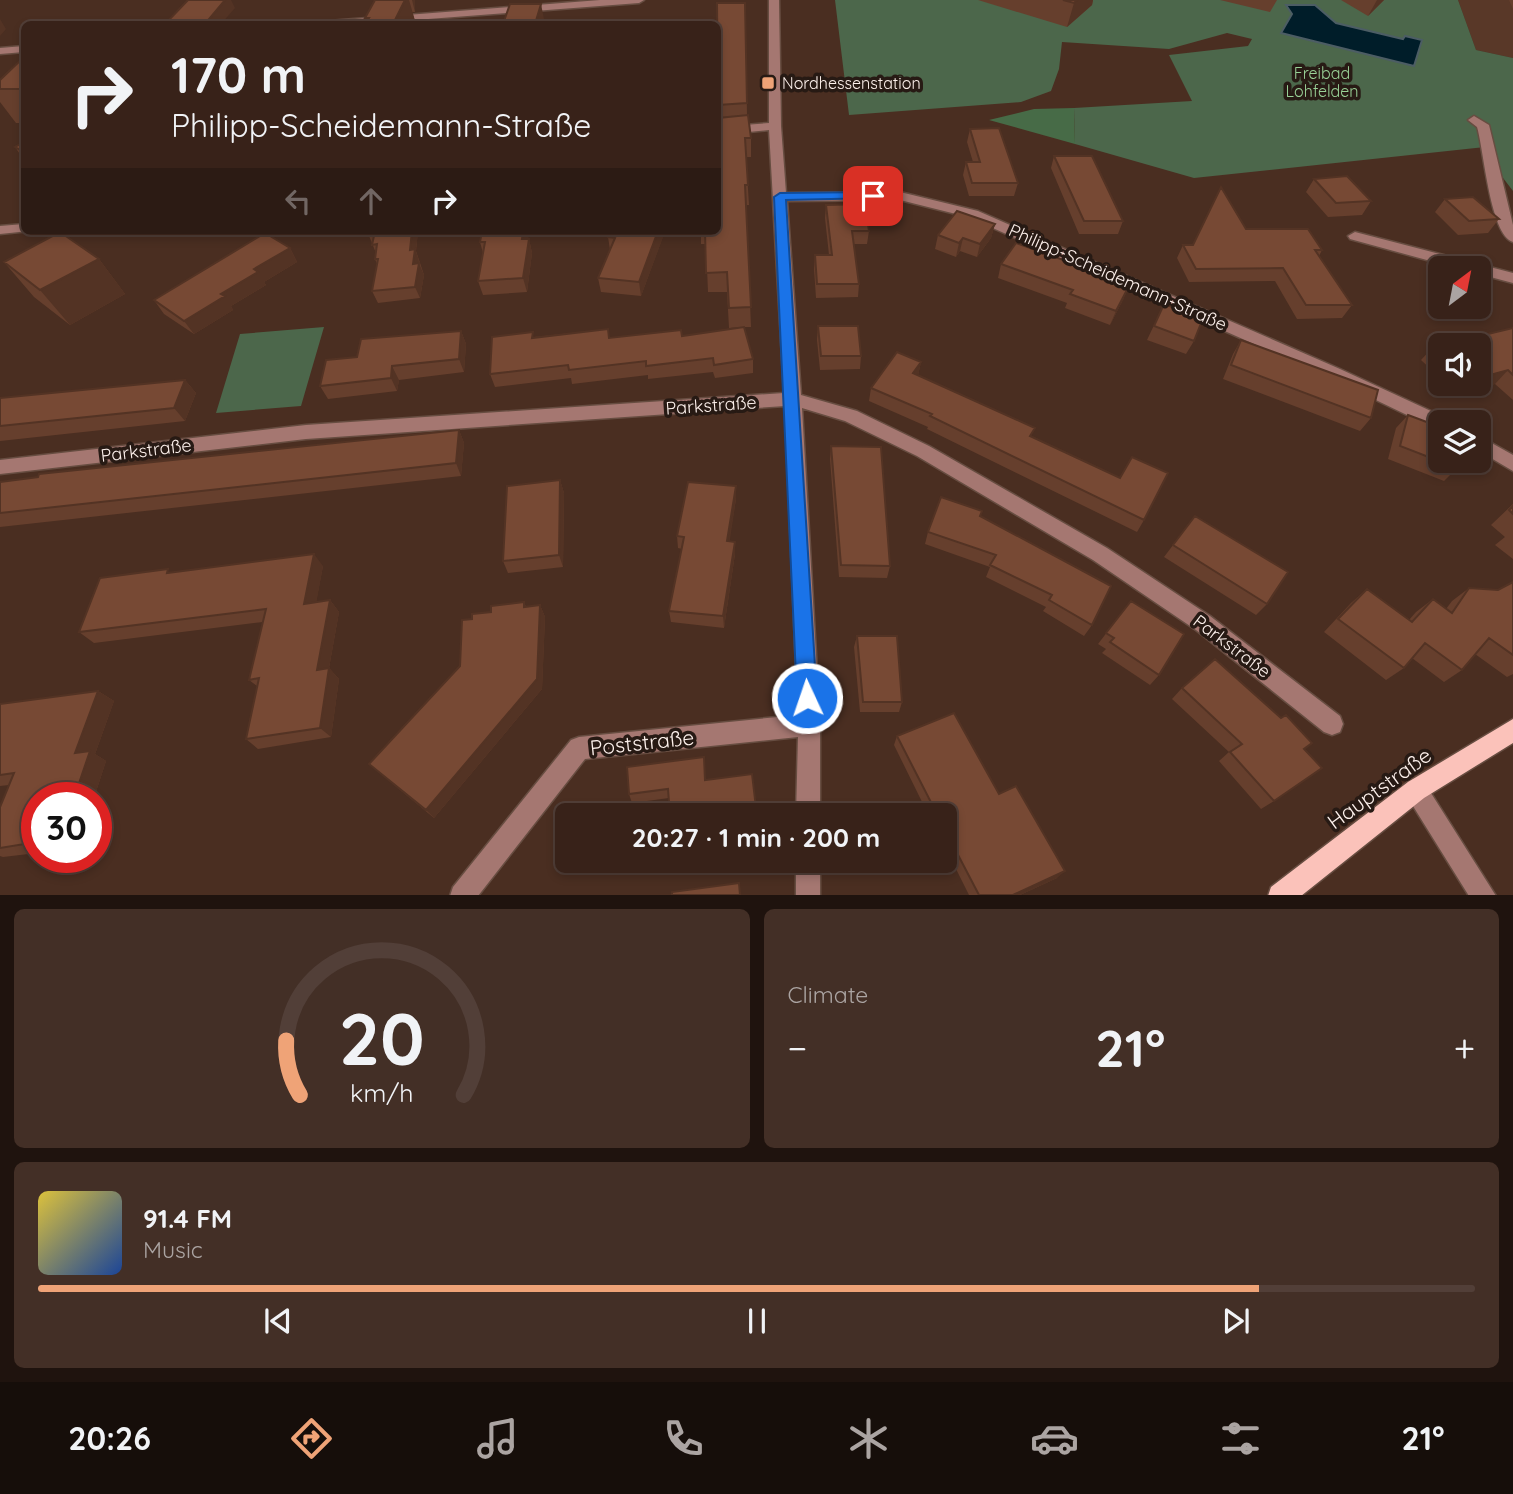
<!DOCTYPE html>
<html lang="en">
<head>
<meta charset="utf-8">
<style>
	body { margin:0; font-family:Quicksand,sans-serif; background:#432f26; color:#f1f3f6; height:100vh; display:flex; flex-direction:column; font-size:26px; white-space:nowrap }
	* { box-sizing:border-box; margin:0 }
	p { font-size:23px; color:#aba4a2 }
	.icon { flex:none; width:38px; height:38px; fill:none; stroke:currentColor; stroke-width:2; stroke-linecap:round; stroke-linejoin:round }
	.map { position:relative; height:895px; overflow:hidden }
	.drawer { display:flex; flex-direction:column; gap:14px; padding:14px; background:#1f130e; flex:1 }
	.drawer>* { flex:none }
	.guide { position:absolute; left:21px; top:21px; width:700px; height:214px; border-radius:10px; box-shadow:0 4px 10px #0003,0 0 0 2px #523f38; background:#382219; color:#f1f3f6; overflow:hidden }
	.needle { width:46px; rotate:32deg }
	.controls { position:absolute; left:1428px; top:256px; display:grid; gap:14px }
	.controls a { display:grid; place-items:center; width:63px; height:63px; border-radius:10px; background:#382219; box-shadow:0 4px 10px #0003,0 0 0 2px #523f38; font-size:35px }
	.speed { position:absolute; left:21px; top:782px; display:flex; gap:14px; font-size:35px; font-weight:700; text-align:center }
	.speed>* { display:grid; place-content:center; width:91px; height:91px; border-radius:50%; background:#382219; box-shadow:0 4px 10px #0003,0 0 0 2px #523f38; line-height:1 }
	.speed .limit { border:10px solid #d22; background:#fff; color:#111 }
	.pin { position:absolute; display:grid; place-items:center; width:60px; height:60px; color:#fff; margin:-30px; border-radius:14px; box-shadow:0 4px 10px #0006 }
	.me { position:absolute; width:77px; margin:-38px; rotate:357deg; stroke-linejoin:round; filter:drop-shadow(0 0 5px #0008) }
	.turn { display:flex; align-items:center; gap:24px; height:147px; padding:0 35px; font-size:32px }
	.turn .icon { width:91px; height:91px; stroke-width:2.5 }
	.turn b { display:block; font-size:49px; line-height:60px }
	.lanes { display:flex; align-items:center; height:66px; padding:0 35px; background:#0003; justify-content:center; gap:35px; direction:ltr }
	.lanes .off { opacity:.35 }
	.big { font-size:52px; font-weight:700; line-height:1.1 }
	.drawer .card { flex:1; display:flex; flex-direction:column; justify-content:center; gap:10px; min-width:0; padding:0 24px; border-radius:10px; background:#432f26 }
	.drawer .dial { align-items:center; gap:0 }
	.dial svg { height:182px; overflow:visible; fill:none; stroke:#523f38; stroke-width:7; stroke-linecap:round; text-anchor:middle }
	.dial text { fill:#f1f3f6; stroke:none }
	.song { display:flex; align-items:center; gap:21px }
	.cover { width:84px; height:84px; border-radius:10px; background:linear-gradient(135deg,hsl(50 70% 55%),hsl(220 70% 35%)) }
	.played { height:7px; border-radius:4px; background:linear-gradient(90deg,#efa377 85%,#523f38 85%) }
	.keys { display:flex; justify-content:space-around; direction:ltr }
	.heat { display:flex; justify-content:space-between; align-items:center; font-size:38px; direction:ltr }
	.drawer .tiles { flex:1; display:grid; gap:14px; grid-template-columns:1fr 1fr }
	.card:last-child { grid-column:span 2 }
	.trip { position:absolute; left:555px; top:803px; width:402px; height:70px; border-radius:10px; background:#382219; box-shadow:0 4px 10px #0003,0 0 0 2px #523f38; font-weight:700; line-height:70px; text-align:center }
	.dock { display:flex; height:112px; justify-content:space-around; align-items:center; background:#160e0a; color:#aba4a2 }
	.dock .icon { width:49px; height:49px }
	.dock .active { color:#efa377 }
	.dock b { font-size:32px; color:#f1f3f6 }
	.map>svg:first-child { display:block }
	.built { fill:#593828 }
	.green { fill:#4c674b }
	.forest { fill:#476b47 }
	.water { fill:#001d29; stroke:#4c5d64; stroke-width:2 }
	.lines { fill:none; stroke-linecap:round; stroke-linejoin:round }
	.minor-casing { stroke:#674d41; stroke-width:3 }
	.major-casing { stroke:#674d41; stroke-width:3 }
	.minor { fill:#a57771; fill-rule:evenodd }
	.major { fill:#fbc2ba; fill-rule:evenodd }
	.wall { fill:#663f2d }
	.shaded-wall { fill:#533324 }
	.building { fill:#774934; stroke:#533324; stroke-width:2 }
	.route { fill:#1a73e8; stroke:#114b97; stroke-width:2 }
	.poi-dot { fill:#efa377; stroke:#271a14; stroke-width:2.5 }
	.labels { text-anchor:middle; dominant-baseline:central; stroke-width:7; stroke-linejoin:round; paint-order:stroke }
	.far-park-label { font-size:16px; fill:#99d297; stroke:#271a14 }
	.far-poi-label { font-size:16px; fill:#fdf1ec; stroke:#271a14; text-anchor:start }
	.street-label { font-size:18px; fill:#fdf1ec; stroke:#271a14 }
	.near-street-label { font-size:21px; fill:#fdf1ec; stroke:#271a14 }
</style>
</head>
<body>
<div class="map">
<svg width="1513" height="896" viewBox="0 0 1513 896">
	<rect width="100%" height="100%" fill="#4a2e21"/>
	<path class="built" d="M1458 0H1513V58L1476 50Z"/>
	<path class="green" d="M835 0H1458L1476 50 1513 58V191L1487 157 1485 147 1194 178 1075 144 1074 108 1192 101 1169 55 1248 46 1252 39 1227 33 1169 49 1062 42 1059 69 1051 91 1021 102 849 115Z
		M324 327 301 406 216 413 240 334Z"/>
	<path class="forest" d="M1074 108 1075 144 989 120 1034 109Z"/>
	<path class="water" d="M1286 5H1315L1336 23 1403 39 1405 36 1422 40 1414 66 1281 33 1292 14Z"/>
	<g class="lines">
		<defs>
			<path id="minor" d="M600 0H644L639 3 363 24H324L329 21Z
				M769 0H779L781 126 786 193 900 192 978 211 1340 369 1446 418 1448 422H1440V429L1434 428 1328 377 968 217 900 200 787 201 801 395 857 411 929 446 1107 548 1210 616 1340 716 1343 724 1340 732 1332 735 1324 732 1196 630 1093 560 917 456 845 421 802 408 820 725V816H796L798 737 585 759 478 896H450L453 887 571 740 579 737 798 715 785 406 306 439 0 474V460L306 425 784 393 769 130 718 135V127L769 123Z
				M24 46V52L0 54V48Z
				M1474 116 1489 125 1513 225V242C1490 235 1484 150 1477 127L1468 120Z
				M24 224V231H29L0 234V226Z
				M1355 232 1513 273V283L1479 274V268H1456L1350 239 1348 236Z
				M1479 436 1513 455V471L1479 451Z
				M1416 778 1424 782 1496 896H1469L1408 798 1404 790 1408 782Z
				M796 861H820V896H796Z"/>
			<path id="major" d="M1513 719V743L1424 798 1301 896H1268L1271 887 1408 782Z"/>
		</defs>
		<use href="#minor" class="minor-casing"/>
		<use href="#major" class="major-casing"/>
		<use href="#minor" class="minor"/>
		<use href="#major" class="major"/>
	</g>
	<path class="wall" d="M375 0H415V12H412L416 24H365L367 22 365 18Z
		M978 0H1093L1092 5 1067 27Z
		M1220 0H1277L1270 12Z
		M1341 0H1384L1368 16Z
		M1509 0H1513V9Z
		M745 3 747 115 751 138V157H746L749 205H746L751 327H744L753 359V373L715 378 713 372 648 379V375L572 384 571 378 495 387 490 374 534 337 608 329 609 338 682 336 740 327 729 328 727 292H708L706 244H701V231H718V24Z
		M24 57V123H16L0 102V80Z
		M970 129 1018 183 1014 196H969L963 175 966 162H973L967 142Z
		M24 142V160L15 147Z
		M1054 156 1123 221 1118 234H1079L1051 168Z
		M1314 179 1371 201 1362 215 1328 217 1306 192Z
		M1445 199 1499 219 1488 233 1458 235 1435 212Z
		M826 205 869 231 867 244H854L859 284 858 297 816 298 814 269 815 255H829L825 218Z
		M995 224 991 238 977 257 960 251 956 257 935 249 938 235Z
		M1246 229 1322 250 1319 256 1352 305 1342 318 1297 319 1275 281 1189 282 1177 258 1183 245H1192Z
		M367 231H418L416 251 424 275 420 298 378 303 372 291 377 264 375 259 376 253Z
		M482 231H529L528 239H529L532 253 527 292 483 295 478 281 483 253 480 242Z
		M611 231H665L641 296 601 292 598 278 610 250 608 237Z
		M290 248 297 262 264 282 266 285 231 306 233 310 194 334 164 314 154 300Z
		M99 259 125 294 70 325 34 297 4 262Z
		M1001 264 1124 298 1110 325 1065 308 1067 303 998 278Z
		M1164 304 1194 341 1186 354 1147 340Z
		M818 326 861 356 860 369 820 370 817 340Z
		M1513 328V400L1495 384 1457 393 1446 383H1479Z
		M461 331 466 344 464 372 399 380 397 391 328 399 320 386 357 357Z
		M1241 340 1371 418 1360 431 1223 379 1233 354Z
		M1440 345V378L1421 360 1433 347Z
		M921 362 918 375 1032 437 1144 520 1137 532 927 429 928 427 869 401 871 388Z
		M185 380 196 393 185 421 0 441V398Z
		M1408 415 1457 468 1444 481 1388 459 1396 428Z
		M459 430 464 443 461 476 0 527V482Z
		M831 446 890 566 887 578 839 577 830 459Z
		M560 480 564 493 563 567 508 573 503 561Z
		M736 499 729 541 735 554 724 628 671 622 669 611 682 549 678 548 677 536Z
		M1513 504V559L1495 545 1505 537 1491 525Z
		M980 516 1092 625 1084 636 1043 611 1046 607 986 577 990 567 925 544 928 532Z
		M1195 516 1267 604 1256 615 1164 557Z
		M323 566 316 602 330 600 339 612 329 668 339 679 331 737 258 749 246 739 257 686 249 680 263 622 94 643 79 632 172 572Z
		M1513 582V674L1507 677 1475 654 1462 670 1444 682 1412 658 1404 668 1386 680 1324 632 1351 603 1367 589 1409 620 1416 612 1433 599 1446 609 1452 601 1469 588 1498 590Z
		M1131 601 1159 675 1150 685 1102 653 1106 649 1098 644Z
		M524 602 526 607 540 605 545 617 542 689 434 818 369 764 460 666 472 619 491 612Z
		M857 636 902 702 899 712H860L854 647Z
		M1182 688 1281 718 1304 749 1274 801 1261 809 1219 761 1229 752 1172 699Z
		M98 691 114 701 95 754 106 761 94 798H37V853L3 857 0 856V807L9 785 0 786V704Z
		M897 736 999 794 1057 878 1020 895H969L945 847V816H929L894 745Z
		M704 757 669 798 632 803 629 794Z"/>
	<path class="shaded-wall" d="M225 0H231L235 8 221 24H205Z
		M405 0H409L416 24H393Z
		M412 0H415V12Z
		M1077 0H1093L1092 5 1067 27 1074 3Z
		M1377 0H1384L1368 16Z
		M541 4 545 24H535Z
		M0 19 6 29 0 36Z
		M995 224 991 238 977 257 980 244Z
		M412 231H418L416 251 419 261 418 268 419 263 424 275 420 298 415 287 413 264 410 250Z
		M523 231H529L526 253 522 239Z
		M658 231 665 232 641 296 639 282Z
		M963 238 960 251 956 257 959 243Z
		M529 239 532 253 527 292 523 278Z
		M290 248 297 262 264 282 266 285 231 306 233 310 194 334 184 321 254 269Z
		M99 259 125 294 70 325 40 290Z
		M1130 284 1124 298 1110 325 1116 311Z
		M461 331 466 344 464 372 459 359Z
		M921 362 918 376 913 373Z
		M392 366 399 380 397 391 391 378Z
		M1508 370 1495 384 1457 393 1467 383H1479V378Z
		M185 380 196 393 185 421 174 408Z
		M459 430 464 443 461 476 456 463Z
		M560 480 564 493 563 567 559 555Z
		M736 486V499L728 553 727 541Z
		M735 542V554L724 628 723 616Z
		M314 554 323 566 314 615 304 604Z
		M330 600 339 612 329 668 339 679 331 737 320 728 317 670Z
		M540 605 545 617 542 689 434 818 426 810Z
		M98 691 114 701 95 754 106 761 94 798H74L75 753Z
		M1065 871 1057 878 1020 895H1013Z"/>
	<path class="building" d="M188 0H225L205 24H165Z
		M375 0H405L393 24H365L369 18H365Z
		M1063 0H1077L1074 3Z
		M717 3H745L747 103 718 105Z
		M510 4H541L535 24H503Z
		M24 57V89H0V80Z
		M748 115 751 138H745L748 185H745L751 307 729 308 727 272 706 273 705 231H718V118Z
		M999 128 1018 183H972L966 162H980L970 129Z
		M24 142V152L15 147Z
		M1054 156H1092L1123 221H1084Z
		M1347 176 1371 201 1336 203 1314 179Z
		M1221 187 1246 229H1308L1322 250H1315L1352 305H1306L1283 268 1196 269 1183 245H1193Z
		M1473 197 1499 219 1469 221 1445 199Z
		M865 204 869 231H852L859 284H817L815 255H832L826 205Z
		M957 211 995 224 980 244 963 238 959 243 938 235Z
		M375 231H412L410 250 415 249 413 264 419 263 415 287 372 291 378 259H375L377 244 372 245Z
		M482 231H523L522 239H529L523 278 478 281 485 242H480Z
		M611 231H658L639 282 598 278 615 238 608 237Z
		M60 232 99 259 40 290 4 262Z
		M265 233 290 248 254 269 258 272 221 294 225 296 184 321 154 300Z
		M1016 243 1130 284 1116 311 1070 294 1073 290 1001 264Z
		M1164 304 1203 318 1194 341 1154 326Z
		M818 326H858L861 356H821Z
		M744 327 753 359 714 365 713 358 646 366V361L569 370 568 365 490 374 492 337 533 332 532 338 608 329 609 338 681 330 682 336Z
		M1513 328V375L1508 370 1479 378V345H1442Z
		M461 331 459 359 392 366 391 378 320 386 326 360 357 357 361 339Z
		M1241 340 1378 390 1371 418 1231 365Z
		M1440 345V354L1433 347Z
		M897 352 921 362 913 373 1035 428 1030 436 1120 478 1132 457 1168 473 1144 520 930 416 932 414 871 388Z
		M185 380 174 408 0 426V398Z
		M1408 415 1440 427V460H1458L1457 468 1400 446Z
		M459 430 456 463 0 513V482L38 477 39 474Z
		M831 446 881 447 890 566 841 565Z
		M560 480 559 555 503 561 507 486Z
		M688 482 736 486 727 541 735 542 723 616 669 611 684 537 677 536Z
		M941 497 982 511 980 516 1111 586 1092 625 1049 600 1052 595 990 565 996 555 928 532Z
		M1513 506V514L1509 510Z
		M1195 516 1288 572 1267 604 1173 545Z
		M314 554 304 604 330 600 317 670 329 668 320 728 246 739 259 678 249 680 266 609 79 632 100 578 168 569 167 573Z
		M1513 582V655L1489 638 1462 670 1425 643 1404 668 1338 619 1367 589 1412 622 1433 599 1452 613 1469 588 1498 590Z
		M1131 601 1184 634 1159 675 1110 642 1114 638 1106 633Z
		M524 602V607L540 605 537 679 426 810 369 764 460 666 462 620 472 619V614L491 612V606Z
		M857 636H897L902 702H863Z
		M1215 659 1281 718 1286 715 1312 743 1304 749 1322 768 1274 801 1230 752 1242 744 1182 688Z
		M98 691 75 753 90 751 74 798H37V842L0 848V807L14 773 0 775V704Z
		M954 713 999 794 1016 786 1065 871 1013 895H979L945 830V816H938L897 736Z
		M704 757 705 780 752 774 757 816H670L668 789 629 794 627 767Z
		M739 883 740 895H672V892Z"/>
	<path class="route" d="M873 192 877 193V198L786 200 817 698 814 705 807 707 800 705 797 698 774 197 780 193Z"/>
	<rect class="poi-dot" x="761" y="76" width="14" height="14" rx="3.5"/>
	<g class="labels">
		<g class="far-park-label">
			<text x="1322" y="73">Freibad<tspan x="1322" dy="18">Lohfelden</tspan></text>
		</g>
		<g class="far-poi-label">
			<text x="782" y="83">Nordhessenstation</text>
		</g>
		<g class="street-label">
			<text transform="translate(1118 277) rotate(24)">Philipp-Scheidemann-Straße</text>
			<text transform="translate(711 405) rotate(-4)">Parkstraße</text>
			<text transform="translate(146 450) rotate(-7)">Parkstraße</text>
			<text transform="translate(1232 646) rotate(37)">Parkstraße</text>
		</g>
		<g class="near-street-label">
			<text transform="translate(642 742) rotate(-6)">Poststraße</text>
			<text transform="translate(1379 788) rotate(-36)">Hauptstraße</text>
		</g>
	</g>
</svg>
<div class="controls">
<a><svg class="needle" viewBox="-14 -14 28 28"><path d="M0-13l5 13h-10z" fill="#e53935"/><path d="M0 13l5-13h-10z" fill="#aba4a2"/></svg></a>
<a><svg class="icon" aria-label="sound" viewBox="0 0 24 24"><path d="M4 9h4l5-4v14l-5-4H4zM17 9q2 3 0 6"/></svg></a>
<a><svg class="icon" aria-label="layers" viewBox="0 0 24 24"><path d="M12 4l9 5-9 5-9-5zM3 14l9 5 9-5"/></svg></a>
</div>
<div class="speed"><div class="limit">30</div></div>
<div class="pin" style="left:873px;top:196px;background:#d93025"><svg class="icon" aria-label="arrive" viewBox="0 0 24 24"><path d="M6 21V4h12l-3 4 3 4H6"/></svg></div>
<svg class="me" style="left:807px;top:698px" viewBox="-20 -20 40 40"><circle r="17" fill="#1a73e8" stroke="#fff" stroke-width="3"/><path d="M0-11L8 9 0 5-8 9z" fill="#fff"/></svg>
<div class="trip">20:27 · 1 min · 200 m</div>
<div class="guide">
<div class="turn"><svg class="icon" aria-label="right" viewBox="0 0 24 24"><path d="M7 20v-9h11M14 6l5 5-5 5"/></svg><div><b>170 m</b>Philipp-Scheidemann-Straße</div></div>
<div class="lanes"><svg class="icon off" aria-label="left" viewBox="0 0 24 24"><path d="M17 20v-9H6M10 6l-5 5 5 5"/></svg><svg class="icon off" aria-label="ahead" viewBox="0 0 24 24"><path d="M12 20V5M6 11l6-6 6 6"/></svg><svg class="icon" aria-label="right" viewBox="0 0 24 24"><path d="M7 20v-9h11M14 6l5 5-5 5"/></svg></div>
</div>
</div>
<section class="drawer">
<div class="tiles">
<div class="card dial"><svg viewBox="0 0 100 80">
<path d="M14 69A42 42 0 1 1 86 69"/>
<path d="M14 69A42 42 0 0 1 8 45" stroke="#efa377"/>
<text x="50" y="56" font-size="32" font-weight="700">20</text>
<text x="50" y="72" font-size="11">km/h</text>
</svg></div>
<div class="card"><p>Climate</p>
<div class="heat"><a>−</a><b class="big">21°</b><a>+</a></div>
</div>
<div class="card">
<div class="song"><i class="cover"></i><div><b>91.4 FM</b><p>Music</p></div></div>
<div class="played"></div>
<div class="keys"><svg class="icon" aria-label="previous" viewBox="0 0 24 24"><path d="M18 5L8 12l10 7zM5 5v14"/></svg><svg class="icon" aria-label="pause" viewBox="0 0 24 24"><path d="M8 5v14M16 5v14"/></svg><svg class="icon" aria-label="next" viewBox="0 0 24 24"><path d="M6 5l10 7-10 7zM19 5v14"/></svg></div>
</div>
</div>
</section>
<nav class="dock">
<b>20:26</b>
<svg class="icon active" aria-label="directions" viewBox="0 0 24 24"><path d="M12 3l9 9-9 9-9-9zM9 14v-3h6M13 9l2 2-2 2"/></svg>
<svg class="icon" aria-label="music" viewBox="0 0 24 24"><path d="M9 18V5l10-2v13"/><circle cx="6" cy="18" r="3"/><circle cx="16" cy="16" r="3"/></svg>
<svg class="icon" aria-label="phone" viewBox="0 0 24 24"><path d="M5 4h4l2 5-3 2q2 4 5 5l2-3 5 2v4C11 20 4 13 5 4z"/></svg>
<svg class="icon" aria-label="climate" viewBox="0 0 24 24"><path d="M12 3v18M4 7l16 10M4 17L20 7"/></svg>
<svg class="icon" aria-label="car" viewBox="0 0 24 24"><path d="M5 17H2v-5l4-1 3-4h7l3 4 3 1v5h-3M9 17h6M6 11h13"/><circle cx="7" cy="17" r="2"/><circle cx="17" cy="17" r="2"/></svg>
<svg class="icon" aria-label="filters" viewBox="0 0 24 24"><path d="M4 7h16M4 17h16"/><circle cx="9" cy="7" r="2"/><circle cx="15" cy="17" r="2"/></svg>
<b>21°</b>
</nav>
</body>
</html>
